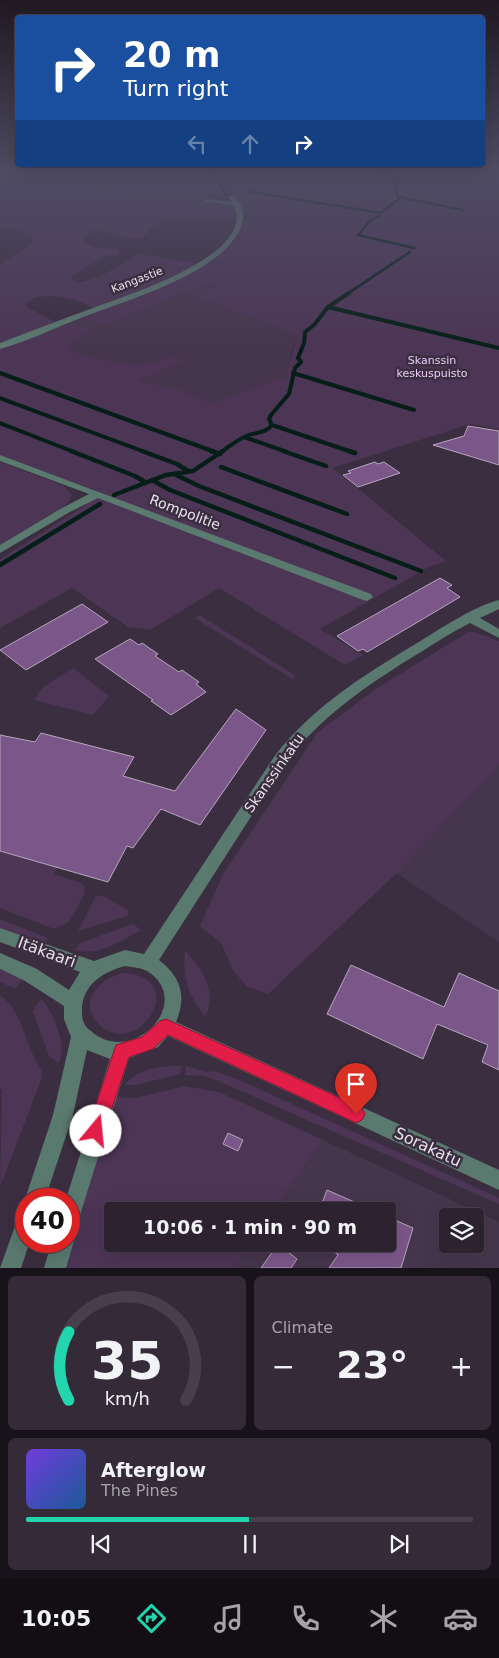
<!DOCTYPE html>
<html lang="en">
<head>
<meta charset="utf-8">
<style>
	body { margin:0; font-family:"DejaVu Sans",sans-serif; background:#342a38; color:#f1f3f6; height:100vh; display:flex; flex-direction:column; font-size:19px; white-space:nowrap }
	* { box-sizing:border-box; margin:0 }
	p { font-size:16px; color:#a6a4ab }
	.icon { flex:none; width:28px; height:28px; fill:none; stroke:currentColor; stroke-width:2; stroke-linecap:round; stroke-linejoin:round }
	.map { position:relative; height:1268px; overflow:hidden }
	.side { display:flex; flex-direction:column; gap:8px; padding:8px; background:#18131a; flex:1 }
	.side>* { flex:none }
	.hud { position:absolute; left:15px; top:15px; width:470px; height:152px; border-radius:5px; box-shadow:0 5px 20px #0002,0 0 0 1px #483f4c; background:#1a4fa0; color:#fff; overflow:hidden }
	.controls { position:absolute; left:439px; top:1208px; display:grid; gap:10px }
	.controls a { display:grid; place-items:center; width:45px; height:45px; border-radius:5px; background:#2c2230; box-shadow:0 5px 20px #0002,0 0 0 1px #483f4c; font-size:25px }
	.speed { position:absolute; left:15px; top:1188px; display:flex; gap:10px; font-size:25px; font-weight:700; text-align:center }
	.speed>* { display:grid; place-content:center; width:65px; height:65px; border-radius:50%; background:#2c2230; box-shadow:0 5px 20px #0002,0 0 0 1px #483f4c; line-height:1 }
	.speed .limit { border:8px solid #d22; background:#fff; color:#111 }
	.pin { position:absolute; display:grid; place-items:center; width:42px; height:42px; color:#fff; margin:-51px -21px; border-radius:50% 50% 50% 0; rotate:-45deg; box-shadow:0 0 5px #0007 }
	.pin .icon { rotate:45deg }
	.me { position:absolute; width:55px; margin:-28px; rotate:17deg; stroke-linejoin:round; filter:drop-shadow(0 0 4px #0008) }
	.turn { display:flex; align-items:center; gap:18px; height:105px; padding:0 25px; font-size:22px }
	.turn .icon { width:65px; height:65px; stroke-width:2.5 }
	.turn b { display:block; font-size:35px; line-height:42px }
	.lanes { display:flex; align-items:center; height:48px; padding:0 25px; background:#0003; justify-content:center; gap:25px; direction:ltr }
	.lanes .off { opacity:.35 }
	.big { font-size:38px; font-weight:600; line-height:1.1 }
	.side .card { flex:1; display:flex; flex-direction:column; justify-content:center; gap:8px; min-width:0; padding:0 18px; border-radius:8px; background:#342a38 }
	.side .dial { align-items:center; gap:0 }
	.dial svg { height:130px; overflow:visible; fill:none; stroke:#483f4c; stroke-width:7; stroke-linecap:round; text-anchor:middle }
	.dial text { fill:#f1f3f6; stroke:none }
	.song { display:flex; align-items:center; gap:15px }
	.cover { width:60px; height:60px; border-radius:8px; background:linear-gradient(135deg,hsl(260 70% 55%),hsl(210 70% 35%)) }
	.played { height:5px; border-radius:2px; background:linear-gradient(90deg,#22d5af 50%,#483f4c 50%) }
	.keys { display:flex; justify-content:space-around; direction:ltr }
	.heat { display:flex; justify-content:space-between; align-items:center; font-size:28px; direction:ltr }
	.side .tiles { flex:1; display:grid; gap:8px; grid-template-columns:1fr 1fr }
	.card:last-child { grid-column:span 2 }
	.trip { position:absolute; left:104px; top:1202px; width:292px; height:50px; border-radius:5px; background:#2c2230; box-shadow:0 5px 20px #0002,0 0 0 1px #483f4c; font-weight:600; line-height:50px; text-align:center }
	.tabs { display:flex; height:80px; justify-content:space-around; align-items:center; background:#120e13; color:#a6a4ab }
	.tabs .icon { width:35px; height:35px }
	.tabs .on { color:#22d5af }
	.tabs b { font-size:22px; color:#f1f3f6 }
	.map>svg:first-child { display:block }
	.built { fill:#46364d; fill-rule:evenodd }
	.green { fill:#4c3555 }
	.lines { fill:none; stroke-linecap:round; stroke-linejoin:round }
	.stream-far2 { stroke:#051f18; stroke-width:2.5 }
	.stream-far1 { stroke:#051f18; stroke-width:4 }
	.stream { stroke:#051f18; stroke-width:4.5 }
	.building { fill:#7b5789; stroke:#b6a6bc }
	.minor { fill:#5a796f; fill-rule:evenodd }
	.route { fill:#e11d48; stroke:#92132f }
	.labels { text-anchor:middle; dominant-baseline:central; stroke-width:5; stroke-linejoin:round; paint-order:stroke }
	.far-street-label { font-size:11px; fill:#e8e0ec; stroke:#3b2e40 }
	.far-park-label { font-size:11px; fill:#ebcaf7; stroke:#3b2e40 }
	.street-label { font-size:14px; fill:#e8e0ec; stroke:#3b2e40 }
	.near-street-label { font-size:16px; fill:#e8e0ec; stroke:#3b2e40 }
</style>
</head>
<body>
<div class="map">
<svg width="499" height="1268" viewBox="0 0 499 1268">
	<rect width="100%" height="100%" fill="#3b2e40"/>
	<path class="built" d="M209 283 244 290 310 308 294 345 280 394 249 422 138 381 137 367 79 353 66 348 67 343 92 330 77 324 62 326 79 318 106 326Z
		M499 747V942L383 864Z
		M323 1140 499 1222V1268H234L251 1244H388V1211H273ZM448 1216H475V1244H448Z"/>
	<path class="green" d="M0 172H499V429L470 424 333 468 446 561 427 568 320 629 363 655 345 665 219 588 150 630 128 627 72 588 0 628V559L86 505 97 491 0 456V348L62 326 77 324 93 330 68 343 67 348 79 353 137 367 174 356 183 361 138 381 183 391 211 404 285 377 298 335 193 295 217 285 209 283 106 326 79 318 191 273 229 247 235 240 241 221 252 217 243 214 236 200 239 198C232 194 227 190 224 181L226 179 221 178 219 180 229 196 124 190 0 175Z
		M0 176 116 191 205 196V198L200 201 231 205 235 209V217L161 219 142 238C123 239 114 233 96 230L85 237 83 241 93 247 120 250 118 255 103 257 71 277 78 283 99 277 140 254 199 264 169 279 94 308C79 299 36 287 25 306L55 322 0 343V264L22 251 33 242 31 235 9 228 0 229Z
		M0 462 62 485 72 494 69 502 62 507 0 545Z
		M200 615 296 676 292 679 195 618Z
		M468 632H475L499 641V765L397 873 268 994 246 986 233 970 221 943 200 926 223 874 317 733 374 690Z
		M73 668 109 696 93 715 34 700 42 688Z
		M0 851 58 867 54 874 81 883 85 887 84 895 69 922 54 929 0 908Z
		M96 895 105 897 128 910V916L78 931Z
		M0 919 48 938 44 946 0 929Z
		M133 924 141 930C121 941 98 957 74 950L80 943Z
		M185 951C202 967 218 994 205 1016 188 996 182 977 185 951Z
		M0 970 22 979 15 989 0 982Z
		M124 973C189 976 142 1056 103 1028 75 1007 97 978 124 973Z
		M0 995C19 1009 22 1029 31 1050 34 1059 40 1066 43 1075L0 1187 2 1089H0Z
		M42 1000C53 1010 69 1051 58 1063L49 1056 33 1012 38 1002Z
		M168 1066H182L180 1074 136 1085H124C137 1071 150 1068 168 1066Z
		M186 1066 205 1072 214 1071 237 1079 499 1198V1204L216 1080 203 1076 185 1075Z
		M185 1086 219 1092 323 1140 273 1211H112V1244H251L234 1268H63L111 1100 115 1097 135 1098Z"/>
	<g class="lines">
		<path class="stream-far2" d="M214 172 226 195
			M247 191 381 213 399 199 394 183 401 181 391 176 374 172
			M399 197 463 210
			M379 216 371 220 358 235 414 248
			M347 294 410 252"/>
		<path class="stream-far1" d="M328 307 499 348
			M0 373 215 452
			M293 373 414 410
			M0 398 145 452
			M0 423 74 452
			M272 425 352 452
			M244 437 287 452
			M221 452C229 447 237 440 246 436 256 432 265 434 272 425L269 419 271 415 289 394 295 368 301 362 298 358 304 343 305 332 314 325 328 307 349 293"/>
		<path class="stream" d="M71 451 135 476 145 482
			M142 451 177 464 188 471
			M211 451 220 454
			M283 451 326 466
			M349 451 355 453
			M221 467 347 514
			M174 474 199 486 421 571
			M152 480 170 490 395 578
			M114 495 166 475 193 471 223 451
			M0 565 100 504"/>
	</g>
	<path class="building" d="M468 426 499 431V465L433 445 464 436Z
		M375 462 378 464 384 462 400 473 358 487 343 475 351 473 348 471Z
		M440 578 452 585 447 588 460 597 367 652 363 649 358 651 337 636Z
		M82 604 108 622 26 670 0 650Z
		M130 639 139 645 142 643 158 654 155 656 179 672 182 670 199 682 196 684 206 692 171 715 151 701 153 700 95 659Z
		M236 709 266 730 200 825 161 809 133 848 127 846 108 882 0 851V735L35 742 41 733 134 757 123 776 175 791Z
		M351 965 444 1007 459 973 499 991V1070L482 1062 488 1045 437 1024 423 1059 327 1014Z
		M228 1133 243 1140 238 1151 223 1144Z
		M327 1190 375 1211H319Z
		M388 1217 413 1228 401 1268H329L338 1255 325 1244H388Z
		M278 1244 297 1259 291 1268H261Z"/>
	<g class="lines">
		<path class="minor" d="M232 195C239 199 244 210 243 218 238 269 124 301 83 317 55 328 28 341 0 349V343C31 331 62 319 93 308 126 295 256 256 234 206L204 201 207 199 232 202 229 197Z
			M0 455 371 594 373 597 367 601 363 600 98 498 68 513 0 553V545L60 509 89 494 0 461Z
			M499 600V609L480 618 499 629V638L470 623C450 633 431 646 411 658 363 688 321 717 286 762L159 960C181 977 187 996 176 1022L499 1170V1190L168 1036 158 1047 129 1058 76 1228 69 1231V1199H66L110 1059 87 1050 73 1115 45 1199H26V1203L25 1199 53 1115 71 1037 64 1019V1006L25 981 0 969V953L37 969 69 990 80 972 0 942V928L94 961 125 950 144 954 276 754C317 703 366 674 422 640 443 627 475 606 499 600ZM125 966C132 967 141 968 147 971 196 1002 132 1068 91 1031 84 1026 82 1021 82 1012 81 986 102 972 125 966Z
			M26 1212V1241H30L21 1268H0L19 1215Z
			M69 1233 74 1241 66 1268H44L52 1241H69Z"/>
	</g>
	<linearGradient id="sky" x2="0" y2="1"><stop stop-color="#201923"/><stop offset="0.49" stop-color="#4f4c64"/><stop offset="1" stop-color="#4f4c64" stop-opacity="0"/></linearGradient>
	<rect width="499" height="350" fill="url(#sky)"/>
	<path class="route" d="M166 1019 362 1108 365 1114 362 1120 356 1123 350 1120 168 1035 153 1049 129 1057 102 1138 96 1140 90 1138 87 1131 116 1045 142 1037 160 1021Z"/>
	<g class="labels">
		<g class="far-street-label">
			<text transform="translate(137 280) rotate(-21)">Kangastie</text>
		</g>
		<g class="far-park-label">
			<text x="432" y="360">Skanssin<tspan x="432" dy="13">keskuspuisto</tspan></text>
		</g>
		<g class="street-label">
			<text transform="translate(185 512) rotate(21)">Rompolitie</text>
			<text transform="translate(274 773) rotate(-55)">Skanssinkatu</text>
		</g>
		<g class="near-street-label">
			<text transform="translate(47 952) rotate(20)">Itäkaari</text>
			<text transform="translate(428 1147) rotate(25)">Sorakatu</text>
		</g>
	</g>
</svg>
<div class="controls">
<a><svg class="icon" aria-label="layers" viewBox="0 0 24 24"><path d="M12 4l9 5-9 5-9-5zM3 14l9 5 9-5"/></svg></a>
</div>
<div class="speed"><div class="limit">40</div></div>
<div class="pin" style="left:356px;top:1114px;background:#d93025"><svg class="icon" aria-label="arrive" viewBox="0 0 24 24"><path d="M6 21V4h12l-3 4 3 4H6"/></svg></div>
<svg class="me" style="left:96px;top:1131px" viewBox="-20 -20 40 40"><circle r="19" fill="#fff"/><path d="M0-13L10 11 0 6-10 11z" fill="#e11d48"/></svg>
<div class="trip">10:06 · 1 min · 90 m</div>
<div class="hud">
<div class="turn"><svg class="icon" aria-label="right" viewBox="0 0 24 24"><path d="M7 20v-9h11M14 6l5 5-5 5"/></svg><div><b>20 m</b>Turn right</div></div>
<div class="lanes"><svg class="icon off" aria-label="left" viewBox="0 0 24 24"><path d="M17 20v-9H6M10 6l-5 5 5 5"/></svg><svg class="icon off" aria-label="ahead" viewBox="0 0 24 24"><path d="M12 20V5M6 11l6-6 6 6"/></svg><svg class="icon" aria-label="right" viewBox="0 0 24 24"><path d="M7 20v-9h11M14 6l5 5-5 5"/></svg></div>
</div>
</div>
<section class="side">
<div class="tiles">
<div class="card dial"><svg viewBox="0 0 100 80">
<path d="M14 69A42 42 0 1 1 86 69"/>
<path d="M14 69A42 42 0 0 1 14 27" stroke="#22d5af"/>
<text x="50" y="56" font-size="32" font-weight="700">35</text>
<text x="50" y="72" font-size="11">km/h</text>
</svg></div>
<div class="card"><p>Climate</p>
<div class="heat"><a>−</a><b class="big">23°</b><a>+</a></div>
</div>
<div class="card">
<div class="song"><i class="cover"></i><div><b>Afterglow</b><p>The Pines</p></div></div>
<div class="played"></div>
<div class="keys"><svg class="icon" aria-label="previous" viewBox="0 0 24 24"><path d="M18 5L8 12l10 7zM5 5v14"/></svg><svg class="icon" aria-label="pause" viewBox="0 0 24 24"><path d="M8 5v14M16 5v14"/></svg><svg class="icon" aria-label="next" viewBox="0 0 24 24"><path d="M6 5l10 7-10 7zM19 5v14"/></svg></div>
</div>
</div>
</section>
<nav class="tabs">
<b>10:05</b>
<svg class="icon on" aria-label="directions" viewBox="0 0 24 24"><path d="M12 3l9 9-9 9-9-9zM9 14v-3h6M13 9l2 2-2 2"/></svg>
<svg class="icon" aria-label="music" viewBox="0 0 24 24"><path d="M9 18V5l10-2v13"/><circle cx="6" cy="18" r="3"/><circle cx="16" cy="16" r="3"/></svg>
<svg class="icon" aria-label="phone" viewBox="0 0 24 24"><path d="M5 4h4l2 5-3 2q2 4 5 5l2-3 5 2v4C11 20 4 13 5 4z"/></svg>
<svg class="icon" aria-label="climate" viewBox="0 0 24 24"><path d="M12 3v18M4 7l16 10M4 17L20 7"/></svg>
<svg class="icon" aria-label="car" viewBox="0 0 24 24"><path d="M5 17H2v-5l4-1 3-4h7l3 4 3 1v5h-3M9 17h6M6 11h13"/><circle cx="7" cy="17" r="2"/><circle cx="17" cy="17" r="2"/></svg>
</nav>
</body>
</html>
